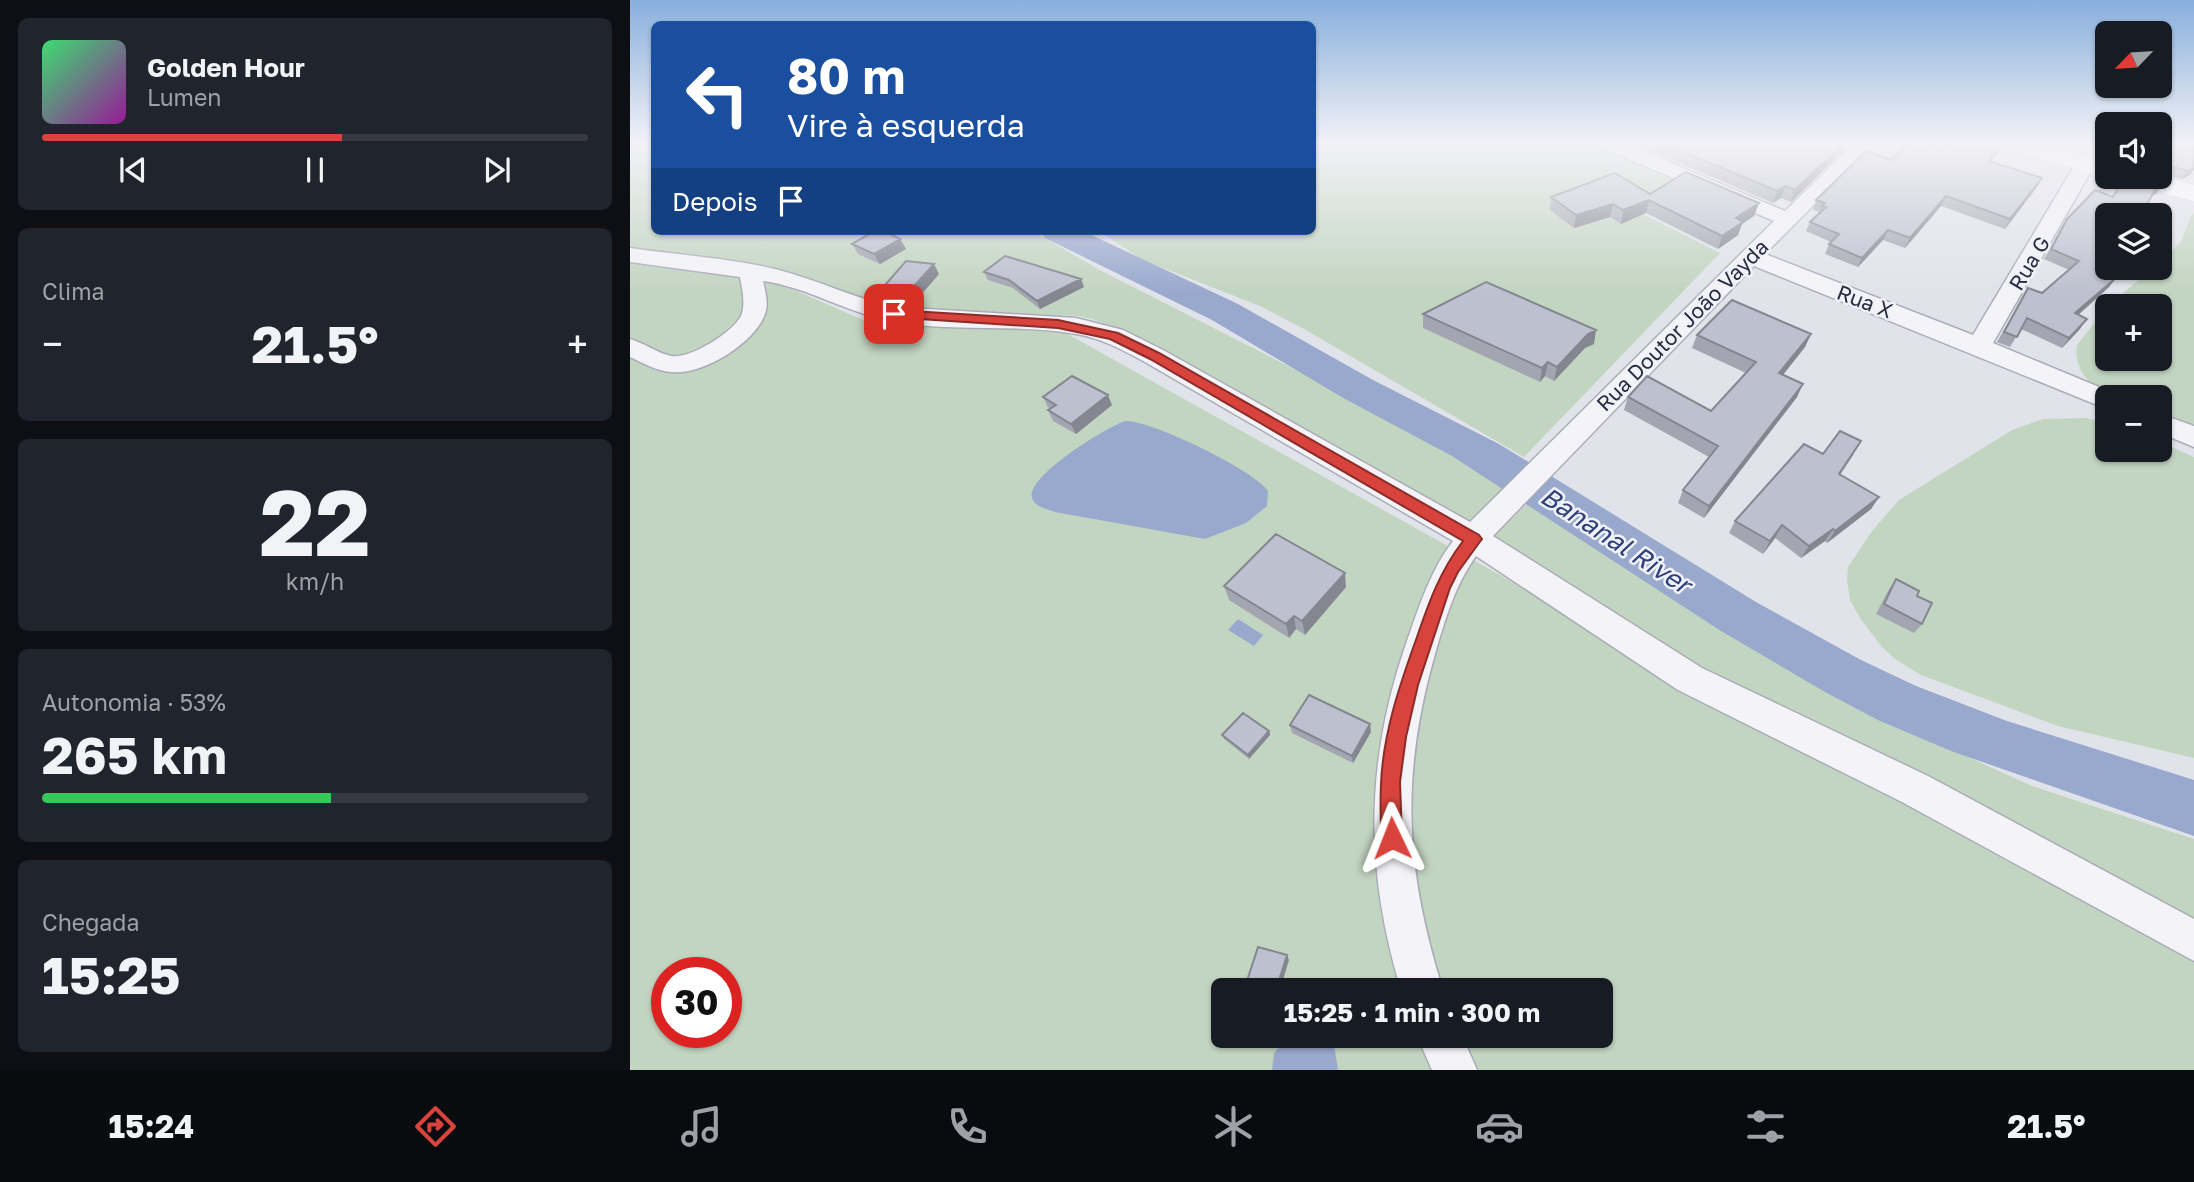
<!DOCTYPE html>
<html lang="pt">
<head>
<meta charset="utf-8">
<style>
	body { margin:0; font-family:"Golos Text",sans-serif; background:#20242c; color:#f1f3f6; height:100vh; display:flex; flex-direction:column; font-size:26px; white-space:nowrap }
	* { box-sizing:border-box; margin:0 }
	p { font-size:23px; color:#9ea1a6 }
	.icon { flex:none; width:38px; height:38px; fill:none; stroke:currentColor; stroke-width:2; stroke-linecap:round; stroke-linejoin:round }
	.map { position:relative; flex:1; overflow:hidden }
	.details { display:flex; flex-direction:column; gap:18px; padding:18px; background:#0d0f14; width:630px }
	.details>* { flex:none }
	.banner { position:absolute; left:21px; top:21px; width:665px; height:214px; border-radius:10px; box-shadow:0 2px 5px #0004; background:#1a4fa0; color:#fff; overflow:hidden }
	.needle { width:46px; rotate:245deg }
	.controls { position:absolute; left:1465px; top:21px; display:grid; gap:14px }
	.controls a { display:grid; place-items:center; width:77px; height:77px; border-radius:10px; background:#171b24; box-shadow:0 2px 5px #0004; font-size:35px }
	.speed { position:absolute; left:21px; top:957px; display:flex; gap:14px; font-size:35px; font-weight:700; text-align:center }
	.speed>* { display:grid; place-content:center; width:91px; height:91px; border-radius:50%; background:#171b24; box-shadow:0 2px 5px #0004; line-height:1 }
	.speed .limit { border:10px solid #d22; background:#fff; color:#111 }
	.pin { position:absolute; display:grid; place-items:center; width:60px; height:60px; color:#fff; margin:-30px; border-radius:14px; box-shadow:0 4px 10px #0006 }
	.me { position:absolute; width:77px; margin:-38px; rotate:358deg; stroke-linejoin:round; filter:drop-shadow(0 0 5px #0008) }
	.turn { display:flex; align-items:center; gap:24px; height:147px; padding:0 21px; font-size:32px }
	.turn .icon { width:91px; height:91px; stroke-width:2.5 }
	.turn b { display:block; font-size:49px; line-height:60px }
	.then { display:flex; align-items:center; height:66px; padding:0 21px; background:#0003; gap:14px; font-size:26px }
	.big { font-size:52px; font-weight:700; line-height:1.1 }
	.details .widget { flex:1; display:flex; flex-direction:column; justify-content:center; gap:10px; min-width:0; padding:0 24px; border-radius:10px; background:#20242c }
	.details .dial { align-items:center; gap:0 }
	.dial b { font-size:91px; line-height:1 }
	.song { display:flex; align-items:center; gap:21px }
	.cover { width:84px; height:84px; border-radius:10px; background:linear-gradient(135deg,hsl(140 70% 55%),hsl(300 70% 35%)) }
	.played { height:7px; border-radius:4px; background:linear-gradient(90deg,#d8443d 55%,#363941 55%) }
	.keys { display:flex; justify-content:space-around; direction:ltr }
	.heat { display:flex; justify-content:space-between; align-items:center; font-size:38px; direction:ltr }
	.charge { height:10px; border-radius:5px; background:linear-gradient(90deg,#34c759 53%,#363941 0) }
	.trip { position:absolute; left:581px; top:978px; width:402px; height:70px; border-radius:10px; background:#171b24; box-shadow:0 2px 5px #0004; font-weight:700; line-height:70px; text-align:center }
	.menu { display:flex; height:112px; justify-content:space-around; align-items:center; background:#090b0e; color:#9ea1a6 }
	.menu .icon { width:49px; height:49px }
	.menu .selected { color:#d8443d }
	.menu b { font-size:32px; color:#f1f3f6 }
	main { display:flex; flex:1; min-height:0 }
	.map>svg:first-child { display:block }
	.green { fill:#c2d5c1; fill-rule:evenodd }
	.water { fill:#99a8cd }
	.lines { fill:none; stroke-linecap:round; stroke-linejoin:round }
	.river { fill:#99a8cd; fill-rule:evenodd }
	.street-casing { stroke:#aaacb8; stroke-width:3 }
	.street { fill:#f4f4f8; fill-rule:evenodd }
	.secondary { fill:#fff; fill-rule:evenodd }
	.wall { fill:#a3a5b1 }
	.shaded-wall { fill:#848690 }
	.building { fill:#bdc0ce; stroke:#848690; stroke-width:2 }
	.route { fill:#d8443d; stroke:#8c2c28; stroke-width:2 }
	.labels { text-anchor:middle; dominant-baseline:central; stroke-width:5; stroke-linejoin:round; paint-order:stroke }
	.far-street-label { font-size:21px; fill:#282c43; stroke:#f0f2f8 }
	.water-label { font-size:26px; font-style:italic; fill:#2e417b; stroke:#f0f2f8 }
</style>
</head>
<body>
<main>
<section class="details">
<div class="widget">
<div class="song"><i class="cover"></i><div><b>Golden Hour</b><p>Lumen</p></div></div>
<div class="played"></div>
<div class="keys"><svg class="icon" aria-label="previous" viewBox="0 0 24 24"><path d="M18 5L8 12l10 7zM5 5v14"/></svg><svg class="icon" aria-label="pause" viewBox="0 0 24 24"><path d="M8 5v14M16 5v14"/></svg><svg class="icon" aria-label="next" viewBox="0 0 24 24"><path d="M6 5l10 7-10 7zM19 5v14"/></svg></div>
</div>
<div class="widget"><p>Clima</p>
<div class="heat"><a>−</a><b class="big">21.5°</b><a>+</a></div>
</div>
<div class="widget dial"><b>22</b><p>km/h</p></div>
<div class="widget"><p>Autonomia · 53%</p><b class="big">265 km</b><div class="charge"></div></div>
<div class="widget"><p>Chegada</p><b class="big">15:25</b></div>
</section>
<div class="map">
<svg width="1564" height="1070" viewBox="0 0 1564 1070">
	<rect width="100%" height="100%" fill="#e1e3ea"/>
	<path class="green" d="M0 143H24V231H403L468 269 670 372 880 487 843 524 498 335 462 319 448 316 259 308 196 284 138 266 0 248Z
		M683 143H958L1050 183 1009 212 1090 253 894 457 674 329 630 306 513 260 468 231H682Z
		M1564 214V428L1530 415V397C1516 397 1497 401 1483 397 1462 392 1442 366 1447 345L1477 307V359H1530V306H1478L1522 268H1530V261L1551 242 1561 215Z
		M0 262 92 273 148 283 238 322 434 332 1564 962V1070H0ZM37 973H96V1032H37ZM593 990H971V1036H593Z
		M1456 418 1477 424V450H1530V442L1564 457V758L1428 726 1291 675 1265 659 1252 647 1230 618 1220 600 1217 580 1218 567 1242 531 1269 500 1382 430 1413 419Z
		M903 498 1119 645 1248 716 1402 786 1564 839V921L1074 676 860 540Z"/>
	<path class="water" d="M495 421C521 420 624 470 638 491L637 506 616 523 575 539 425 512C417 509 405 507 402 498 396 476 477 427 495 421Z
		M608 619 633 635 624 646 598 630Z
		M689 1036H695L704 1045 708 1070H642L644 1054 647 1049Z"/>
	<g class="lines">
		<path class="river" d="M411 231H453L608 304 743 380 869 444 1126 602 1231 660 1286 686 1377 721 1564 780V836L1321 751 1248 720 1195 692 1091 631 822 456 715 399 582 320 415 238Z"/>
		<defs>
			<path id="street" d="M968 143H994L1155 211 1225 143H1245L1135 254 1343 335 1458 143H1477L1363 343 1486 394 1488 397H1477V409L1124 266 863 536 1072 668 1298 776 1564 919V961L1272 802 1048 690 846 556C825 585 815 620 805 654 770 777 775 869 813 990H771C734 868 735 760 778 638 790 604 801 570 823 541L515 362C493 350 471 338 446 334 385 323 321 333 260 321 216 312 177 287 133 281 135 291 139 303 135 314 125 343 72 376 41 372 27 371 13 363 0 357V339C14 343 27 353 41 356 60 359 102 333 111 316 116 304 112 289 110 277L0 262V248C48 255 99 258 145 269 186 279 223 298 264 307L446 318 493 330 533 350 840 522 1144 221 970 147Z
				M1530 414 1564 426V447L1530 433Z
				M787 1036H832L847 1070H802Z"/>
		</defs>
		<use href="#street" class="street-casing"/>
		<use href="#street" class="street"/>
		<path class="secondary" d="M1374 143H1413L1477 163V177H1485L1468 176 1377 148Z
			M1530 176 1564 185V201L1492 182 1488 177Z"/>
	</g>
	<path class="wall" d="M1002 143H1215L1211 153 1161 202 1151 198 1143 203Z
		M1319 143H1374L1361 161 1406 188 1375 229 1311 206 1275 248 1253 240 1228 267 1195 254 1199 244 1201 242 1176 231 1180 222 1190 212 1183 210 1186 200 1261 160 1314 149Z
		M1530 143 1561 174 1552 179 1530 173Z
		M1495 177 1526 194 1477 215V268H1493L1485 276 1479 287 1448 315 1450 329 1432 348 1391 329 1380 347 1367 342 1398 288 1412 293 1439 270 1414 259 1437 219 1482 196Z
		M1020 194 1129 203 1124 216 1112 224 1108 235 1088 249 1016 213 991 224 980 217 944 228 920 210 921 197Z
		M270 239 276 249 250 264 228 254 222 244Z
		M354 272 451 279 454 287 410 309 383 288 358 280Z
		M309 274 282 305 255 302 249 292Z
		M793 314 964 344 955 348 924 381 915 376 910 382 793 328Z
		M1181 334 1175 347 1153 375 1167 397 1074 518 1048 503 1053 490 1079 457 994 410 998 397 1081 411 1116 373 1062 348 1067 335Z
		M413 397 482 405 446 434 423 421 418 410 421 409 418 407Z
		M1193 454H1224L1210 475 1249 497 1241 509 1197 543 1195 541 1171 558 1145 538 1133 554 1099 533 1105 521Z
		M1266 579 1287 596 1292 624 1284 633 1246 614 1259 589Z
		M594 586 716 587 675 635 666 629 659 638 599 600Z
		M660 725 741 732 723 763 662 733Z
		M639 731 640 735 619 759 594 739 592 735Z"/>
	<path class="shaded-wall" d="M1209 143H1215L1211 153 1161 202 1165 190Z
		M1373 143H1374L1373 146 1354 170 1359 161Z
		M1564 168V170L1561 174 1552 179 1558 171Z
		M1412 178 1406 188 1375 229 1380 219Z
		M1534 184 1526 194 1518 198 1525 189Z
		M1155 186 1151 198 1143 203 1147 191Z
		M1316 196 1311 206 1275 248 1280 238Z
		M1019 200 1016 213 991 224 993 210Z
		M1129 203 1124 216 1112 224 1108 235 1088 249 1092 236 1106 218Z
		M983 204 980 217 944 228 946 215Z
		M1258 230 1253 240 1228 267 1232 258Z
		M270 239 276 249 250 264 244 254Z
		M304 264 309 274 282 305 276 295Z
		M1487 277 1479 287 1438 324 1445 313Z
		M451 279 454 287 410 309 407 301Z
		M1457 319 1450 329 1432 348 1439 338Z
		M966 330 964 344 955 348 924 381 927 367 958 334Z
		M1181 334 1175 347 1144 386 1149 373Z
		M918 362 915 376 910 382 912 368Z
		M1173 384 1167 397 1074 518 1079 506Z
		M478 395 482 405 446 434 441 424Z
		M1249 497 1241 509 1197 543 1205 531Z
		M1152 525 1145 538 1133 554 1140 541Z
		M1203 529 1195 541 1171 558 1179 546Z
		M715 573 716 587 675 635 672 621Z
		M664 616 666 629 659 638 656 624Z
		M740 724 741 732 723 763 722 756Z
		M639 731 640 735 619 759 618 755Z
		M657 955 659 960 650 990H646Z"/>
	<path class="building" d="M1032 143H1214L1165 190 1155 186 1147 191Z
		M1279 143H1297L1314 149 1319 143H1373L1359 161 1412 178 1380 219 1316 196 1280 238 1258 230 1232 258 1199 244 1209 234 1180 222 1196 207 1192 206 1195 203 1186 200 1236 151 1261 160Z
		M1530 143H1564V168L1558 171 1536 165 1530 166Z
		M1056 172 1129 203 1106 218 1113 222 1092 236 1019 200 993 210 983 204 946 215 921 197 985 173 1020 194Z
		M1495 177H1507L1534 184 1525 189 1518 203 1507 215H1477V268H1491L1483 275 1487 277 1445 313 1457 319 1439 338 1397 318 1387 337 1374 332 1398 288 1412 293 1449 261 1421 249 1437 219 1465 190 1483 197Z
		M245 231H254L270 239 244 254 222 244Z
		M375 256 451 279 407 301 379 280 354 272Z
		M276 261 304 264 276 295 249 292Z
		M856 282 966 330 958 334 927 367 918 362 912 368 793 314Z
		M1102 300 1181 334 1149 373 1173 384 1079 506 1053 490 1088 446 998 397 1017 376 1081 411 1126 362 1067 335Z
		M442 376 478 395 441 424 418 410 426 405 413 397Z
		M1210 431 1231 441 1209 474 1249 497 1205 531 1203 529 1179 546 1152 525 1140 541 1105 521 1174 444 1193 454Z
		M646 534 715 573 672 621 664 616 656 624 594 586Z
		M1266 579 1289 591 1287 596 1302 603 1292 624 1254 604Z
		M679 695 740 724 722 756 660 725Z
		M613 713 639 731 618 755 592 735Z
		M628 947 657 955 646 990H614Z"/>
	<linearGradient id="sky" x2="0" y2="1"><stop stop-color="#88afdd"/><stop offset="0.49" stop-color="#f2f2f6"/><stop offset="1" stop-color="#f2f2f6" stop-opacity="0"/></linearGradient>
	<rect width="1564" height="293" fill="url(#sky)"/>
	<path class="route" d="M264 310 428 320 488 333 529 353 849 535 852 539 849 543 828 572 820 588 788 685 776 737 770 782 772 838 769 845 762 848 754 845 751 838C751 820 750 802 751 784 753 733 770 684 787 637 799 602 810 571 833 541L520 359 480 339 428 328 260 317V311Z"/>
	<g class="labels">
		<g class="far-street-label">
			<text transform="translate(1399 263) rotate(-59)">Rua G</text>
			<text transform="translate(1235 301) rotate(21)">Rua X</text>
			<text transform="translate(1052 325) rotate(-45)">Rua Doutor João Vayda</text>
		</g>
		<g class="water-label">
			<text transform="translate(986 540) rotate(33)">Bananal River</text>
		</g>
	</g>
</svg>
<div class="controls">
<a><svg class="needle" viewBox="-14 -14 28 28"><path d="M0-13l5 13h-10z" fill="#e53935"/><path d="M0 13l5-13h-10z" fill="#9ea1a6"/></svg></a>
<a><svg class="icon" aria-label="sound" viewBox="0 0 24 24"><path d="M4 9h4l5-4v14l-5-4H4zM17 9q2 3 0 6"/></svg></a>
<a><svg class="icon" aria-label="layers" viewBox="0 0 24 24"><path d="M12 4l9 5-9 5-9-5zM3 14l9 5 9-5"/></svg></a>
<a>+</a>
<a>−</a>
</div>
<div class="speed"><div class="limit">30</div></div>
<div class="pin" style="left:264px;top:314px;background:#d93025"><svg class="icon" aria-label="arrive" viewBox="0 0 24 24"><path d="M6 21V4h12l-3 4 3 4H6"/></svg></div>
<svg class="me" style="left:762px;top:838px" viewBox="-20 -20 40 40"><path d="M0-17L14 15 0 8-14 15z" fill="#d8443d" stroke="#fff" stroke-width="4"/></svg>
<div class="trip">15:25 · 1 min · 300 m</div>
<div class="banner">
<div class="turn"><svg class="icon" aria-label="left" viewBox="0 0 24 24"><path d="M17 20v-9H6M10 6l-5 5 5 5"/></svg><div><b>80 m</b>Vire à esquerda</div></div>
<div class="then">Depois<svg class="icon" aria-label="arrive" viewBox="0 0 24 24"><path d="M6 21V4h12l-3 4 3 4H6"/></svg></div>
</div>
</div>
</main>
<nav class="menu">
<b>15:24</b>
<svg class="icon selected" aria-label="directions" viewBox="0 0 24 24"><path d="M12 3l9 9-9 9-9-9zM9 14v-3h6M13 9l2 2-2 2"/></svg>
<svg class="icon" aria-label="music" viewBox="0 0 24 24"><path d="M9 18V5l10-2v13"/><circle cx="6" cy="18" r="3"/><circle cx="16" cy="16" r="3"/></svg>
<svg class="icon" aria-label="phone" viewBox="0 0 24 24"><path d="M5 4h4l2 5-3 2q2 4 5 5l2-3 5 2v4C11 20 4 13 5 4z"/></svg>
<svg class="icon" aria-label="climate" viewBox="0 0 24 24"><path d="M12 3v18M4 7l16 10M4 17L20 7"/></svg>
<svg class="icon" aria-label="car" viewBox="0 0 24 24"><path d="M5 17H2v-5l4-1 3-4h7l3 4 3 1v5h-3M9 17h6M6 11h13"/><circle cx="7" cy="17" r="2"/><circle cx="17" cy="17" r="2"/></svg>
<svg class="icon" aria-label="filters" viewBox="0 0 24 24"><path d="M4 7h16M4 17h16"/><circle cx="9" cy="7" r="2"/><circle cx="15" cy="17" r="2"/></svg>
<b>21.5°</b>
</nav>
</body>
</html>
